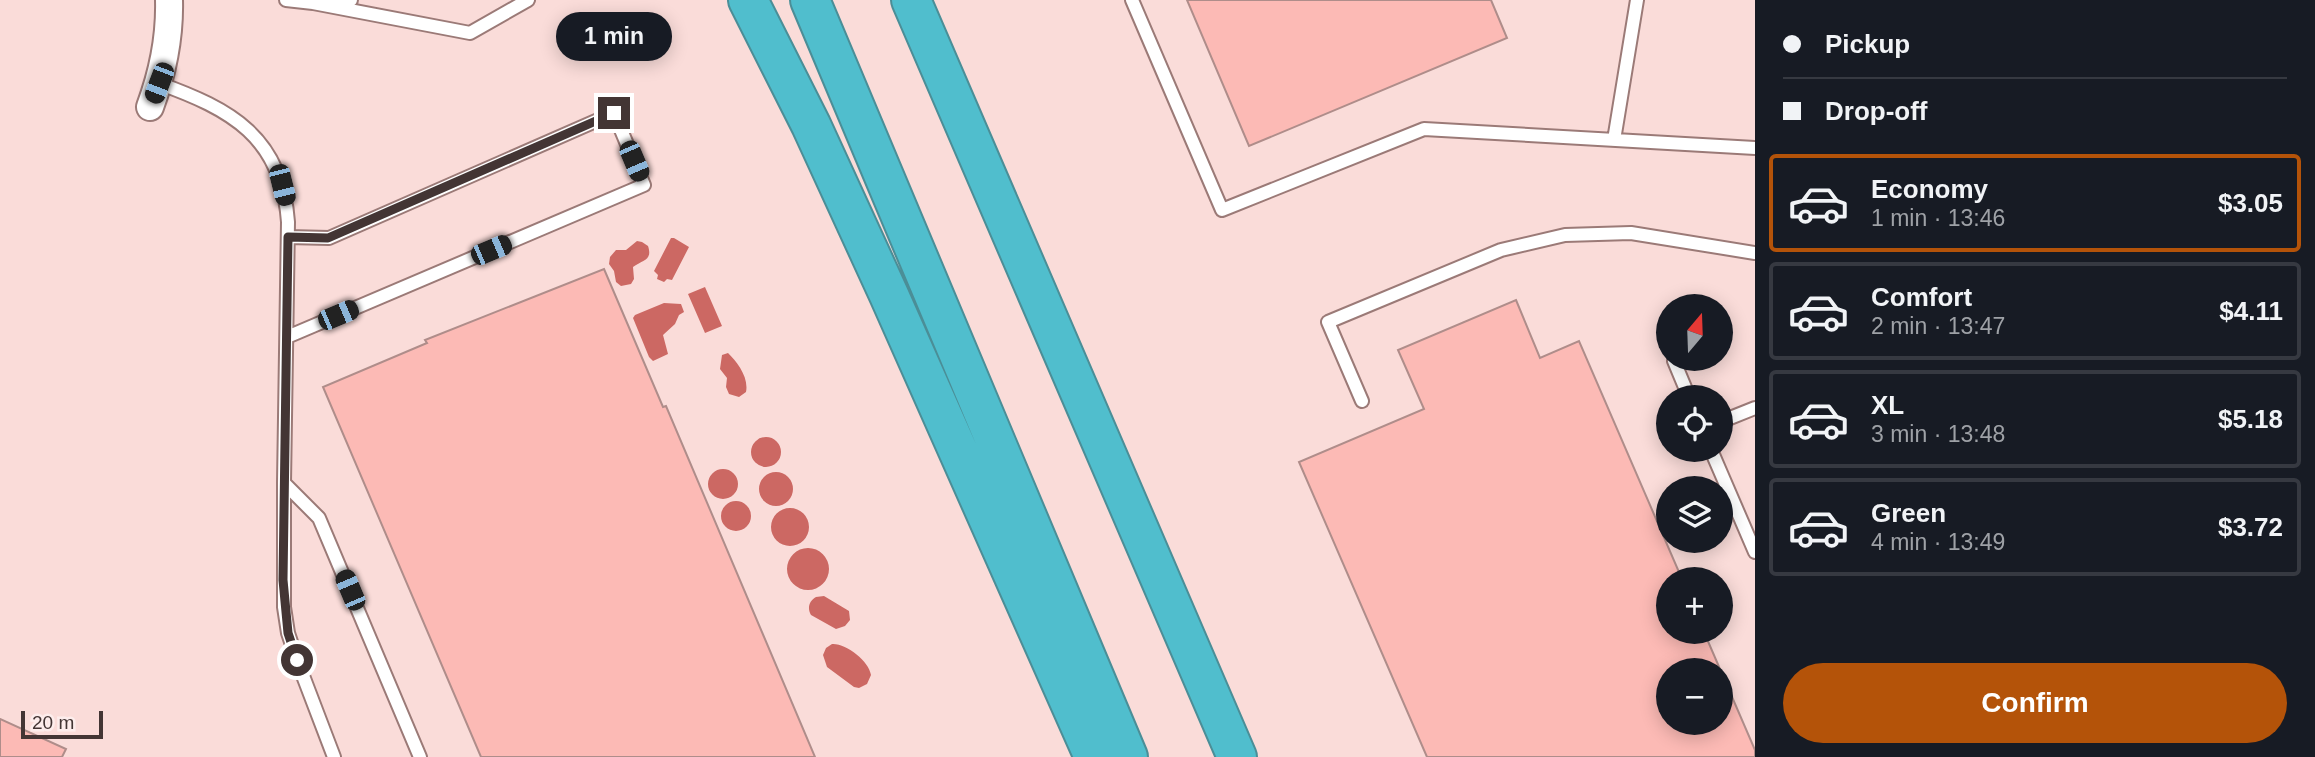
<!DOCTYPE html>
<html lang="en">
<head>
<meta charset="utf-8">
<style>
  body { margin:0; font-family:Helvetica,sans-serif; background:#242831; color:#f1f3f6; height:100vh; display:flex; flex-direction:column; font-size:26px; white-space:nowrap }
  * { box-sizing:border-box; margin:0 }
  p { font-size:23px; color:#9ea1a6 }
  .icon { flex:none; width:38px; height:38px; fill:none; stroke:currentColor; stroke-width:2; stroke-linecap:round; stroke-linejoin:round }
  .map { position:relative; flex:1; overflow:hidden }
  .details { display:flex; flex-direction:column; background:#171b24; width:560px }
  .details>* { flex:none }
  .guide { display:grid; align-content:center; height:154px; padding:0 28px; background:#171b24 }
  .needle { width:46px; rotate:19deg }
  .tools { position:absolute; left:1656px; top:294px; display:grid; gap:14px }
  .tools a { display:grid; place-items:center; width:77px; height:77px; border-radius:50%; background:#171b24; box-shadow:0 4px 18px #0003; font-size:35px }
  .scale { position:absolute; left:21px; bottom:18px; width:82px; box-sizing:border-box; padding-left:7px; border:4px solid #433534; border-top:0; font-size:19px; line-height:24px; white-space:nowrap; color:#433534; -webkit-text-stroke:5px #fdedec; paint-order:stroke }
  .end { position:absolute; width:32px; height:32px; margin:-16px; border:9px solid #433534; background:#fff; box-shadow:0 0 0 4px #fff }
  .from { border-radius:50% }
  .bubble { position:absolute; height:49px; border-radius:24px; background:#171b24; box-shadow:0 4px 18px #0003; font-size:23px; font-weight:800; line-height:49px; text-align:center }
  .car { position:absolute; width:21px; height:42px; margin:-21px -10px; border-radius:9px; box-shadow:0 0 5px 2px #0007; background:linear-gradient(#222 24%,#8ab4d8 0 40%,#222 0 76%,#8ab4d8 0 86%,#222 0) }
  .guide b { display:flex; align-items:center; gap:24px; height:66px; font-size:26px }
  .guide b+b { border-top:2px solid #363941 }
  .guide i { width:18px; height:18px; background:#f1f3f6 }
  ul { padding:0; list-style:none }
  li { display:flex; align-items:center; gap:21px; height:98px; margin:0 14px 10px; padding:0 14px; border:4px solid #363941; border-radius:7px }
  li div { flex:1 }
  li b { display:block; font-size:26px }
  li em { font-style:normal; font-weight:800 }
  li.current { border-color:#b45309 }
  li>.icon { width:63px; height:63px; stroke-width:1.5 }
  .button { display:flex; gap:14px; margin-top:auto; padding:14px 28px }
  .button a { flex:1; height:80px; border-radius:42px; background:#b45309; color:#fff; font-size:28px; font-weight:800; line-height:80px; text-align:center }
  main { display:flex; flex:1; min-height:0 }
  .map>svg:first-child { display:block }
  .water { fill:#cc6863 }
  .building { fill:#fcbab5; stroke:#af8d8a; stroke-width:2; fill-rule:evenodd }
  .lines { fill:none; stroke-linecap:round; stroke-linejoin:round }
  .service-casing { stroke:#9b7a77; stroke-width:16 }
  .minor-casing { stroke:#9b7a77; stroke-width:30 }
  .motorway-casing { stroke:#4b8e97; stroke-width:42 }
  .service { stroke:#fff; stroke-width:12 }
  .minor { stroke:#fff; stroke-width:26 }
  .motorway { stroke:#50becd; stroke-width:38 }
  .route { stroke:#433534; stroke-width:9 }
</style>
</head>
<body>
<main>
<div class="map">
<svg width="1755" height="757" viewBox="0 0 1755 757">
  <rect width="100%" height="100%" fill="#fadcd9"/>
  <path class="water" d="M671 238H674L689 247 672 280 667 279 664 282 657 279 658 275 654 271Z
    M637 241 642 242 648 246C653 261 642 260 633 267L634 279 631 284 621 286 616 282 614 271 609 264 610 257 616 250H626Z
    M705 287 722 326 705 333 688 294Z
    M664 303 681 304 684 312 679 315 675 324 663 335 668 354 653 361 649 357 633 318 635 315Z
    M728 353C737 362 749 377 746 392L739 397 729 394 726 387 727 378 720 369 722 355Z
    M751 452a15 15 0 1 1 30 0a15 15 0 1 1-30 0Z
    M708 484a15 15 0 1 1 30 0a15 15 0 1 1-30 0Z
    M759 489a17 17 0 1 1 34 0a17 17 0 1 1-34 0Z
    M721 516a15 15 0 1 1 30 0a15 15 0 1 1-30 0Z
    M771 527a19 19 0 1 1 38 0a19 19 0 1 1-38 0Z
    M787 569a21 21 0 1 1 42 0a21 21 0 1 1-42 0Z
    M824 596 849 611 850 620 845 626 836 629 811 615C807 608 809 601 816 597Z
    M832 644C846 643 869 661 871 675L867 684 859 688 854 687 827 667 823 655 826 648Z"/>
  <path class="building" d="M1187 0H1491L1507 38 1249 146Z
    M604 269 663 407 666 406 815 757H481L323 387 427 343 425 340Z
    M1516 300 1540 358 1579 341 1682 579H1668V632H1704L1755 750V757H1427L1299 462 1424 409 1398 350ZM1668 670H1720V723H1668Z
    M0 719 66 749 62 757H0Z"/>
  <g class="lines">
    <g class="service-casing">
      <path id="service" d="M286 0 313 3 351 0
        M1132 0 1222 210 1424 129 1755 148
        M313 3 470 33 528 0
        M158 83C231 109 282 137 288 222L284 483V607L288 633 297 660 334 757
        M1614 140 1637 0
        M287 337 644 185 614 113 329 238 288 237
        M1674 361 1689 397
        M1362 401 1328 322 1501 250 1565 235 1631 233 1755 253
        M1720 422 1755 408
        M1711 450 1755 552
        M284 483 319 518 420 757"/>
    </g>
    <g class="minor-casing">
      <path id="minor" d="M150 107C163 72 170 38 169 0"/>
    </g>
    <g class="motorway-casing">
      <path id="motorway" d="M748 0 811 125 889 295 1094 757
        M810 0 1128 757
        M911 0 1237 757"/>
    </g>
    <use href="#service" class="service"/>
    <use href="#minor" class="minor"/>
    <use href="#motorway" class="motorway"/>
  </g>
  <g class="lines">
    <path class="route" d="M297 660 288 633 283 580 288 237 328 238 614 113"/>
  </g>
</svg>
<div class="tools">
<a><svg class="needle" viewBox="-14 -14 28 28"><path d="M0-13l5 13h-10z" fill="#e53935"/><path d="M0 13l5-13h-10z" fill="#9ea1a6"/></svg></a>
<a><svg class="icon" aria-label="locate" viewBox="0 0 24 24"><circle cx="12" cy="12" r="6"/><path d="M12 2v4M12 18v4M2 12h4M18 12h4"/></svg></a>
<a><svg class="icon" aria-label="layers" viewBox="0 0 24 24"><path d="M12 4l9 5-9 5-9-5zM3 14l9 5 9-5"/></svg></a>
<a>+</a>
<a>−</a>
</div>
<div class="scale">20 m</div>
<i class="end from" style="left:297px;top:660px"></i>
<i class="end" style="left:614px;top:113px"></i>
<div class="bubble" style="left:556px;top:12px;width:116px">1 min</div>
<i class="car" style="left:159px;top:83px;rotate:201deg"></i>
<i class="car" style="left:634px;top:161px;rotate:157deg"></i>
<i class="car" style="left:282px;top:185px;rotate:166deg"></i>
<i class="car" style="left:491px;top:250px;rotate:67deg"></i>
<i class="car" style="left:338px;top:315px;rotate:67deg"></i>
<i class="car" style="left:350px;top:590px;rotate:337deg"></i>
</div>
<section class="details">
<div class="guide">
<b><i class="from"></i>Pickup</b>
<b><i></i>Drop-off</b>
</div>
<ul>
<li class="current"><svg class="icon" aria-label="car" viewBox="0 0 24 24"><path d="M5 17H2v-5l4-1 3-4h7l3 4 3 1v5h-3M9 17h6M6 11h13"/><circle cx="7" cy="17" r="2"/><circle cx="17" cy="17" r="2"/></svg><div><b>Economy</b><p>1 min · 13:46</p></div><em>$3.05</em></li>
<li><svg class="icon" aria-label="car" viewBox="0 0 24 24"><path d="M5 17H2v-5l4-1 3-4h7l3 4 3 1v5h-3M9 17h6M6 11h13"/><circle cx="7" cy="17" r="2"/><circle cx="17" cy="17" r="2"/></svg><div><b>Comfort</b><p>2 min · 13:47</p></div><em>$4.11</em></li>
<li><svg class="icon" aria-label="car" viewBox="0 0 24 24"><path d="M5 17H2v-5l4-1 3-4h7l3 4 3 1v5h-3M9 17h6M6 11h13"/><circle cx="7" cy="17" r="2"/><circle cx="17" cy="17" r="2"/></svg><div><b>XL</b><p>3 min · 13:48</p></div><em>$5.18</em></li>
<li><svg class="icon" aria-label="car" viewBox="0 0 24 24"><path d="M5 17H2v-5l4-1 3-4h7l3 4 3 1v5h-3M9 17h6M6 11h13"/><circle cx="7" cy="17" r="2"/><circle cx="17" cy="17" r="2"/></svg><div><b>Green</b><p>4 min · 13:49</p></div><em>$3.72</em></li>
</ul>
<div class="button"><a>Confirm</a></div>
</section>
</main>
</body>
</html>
